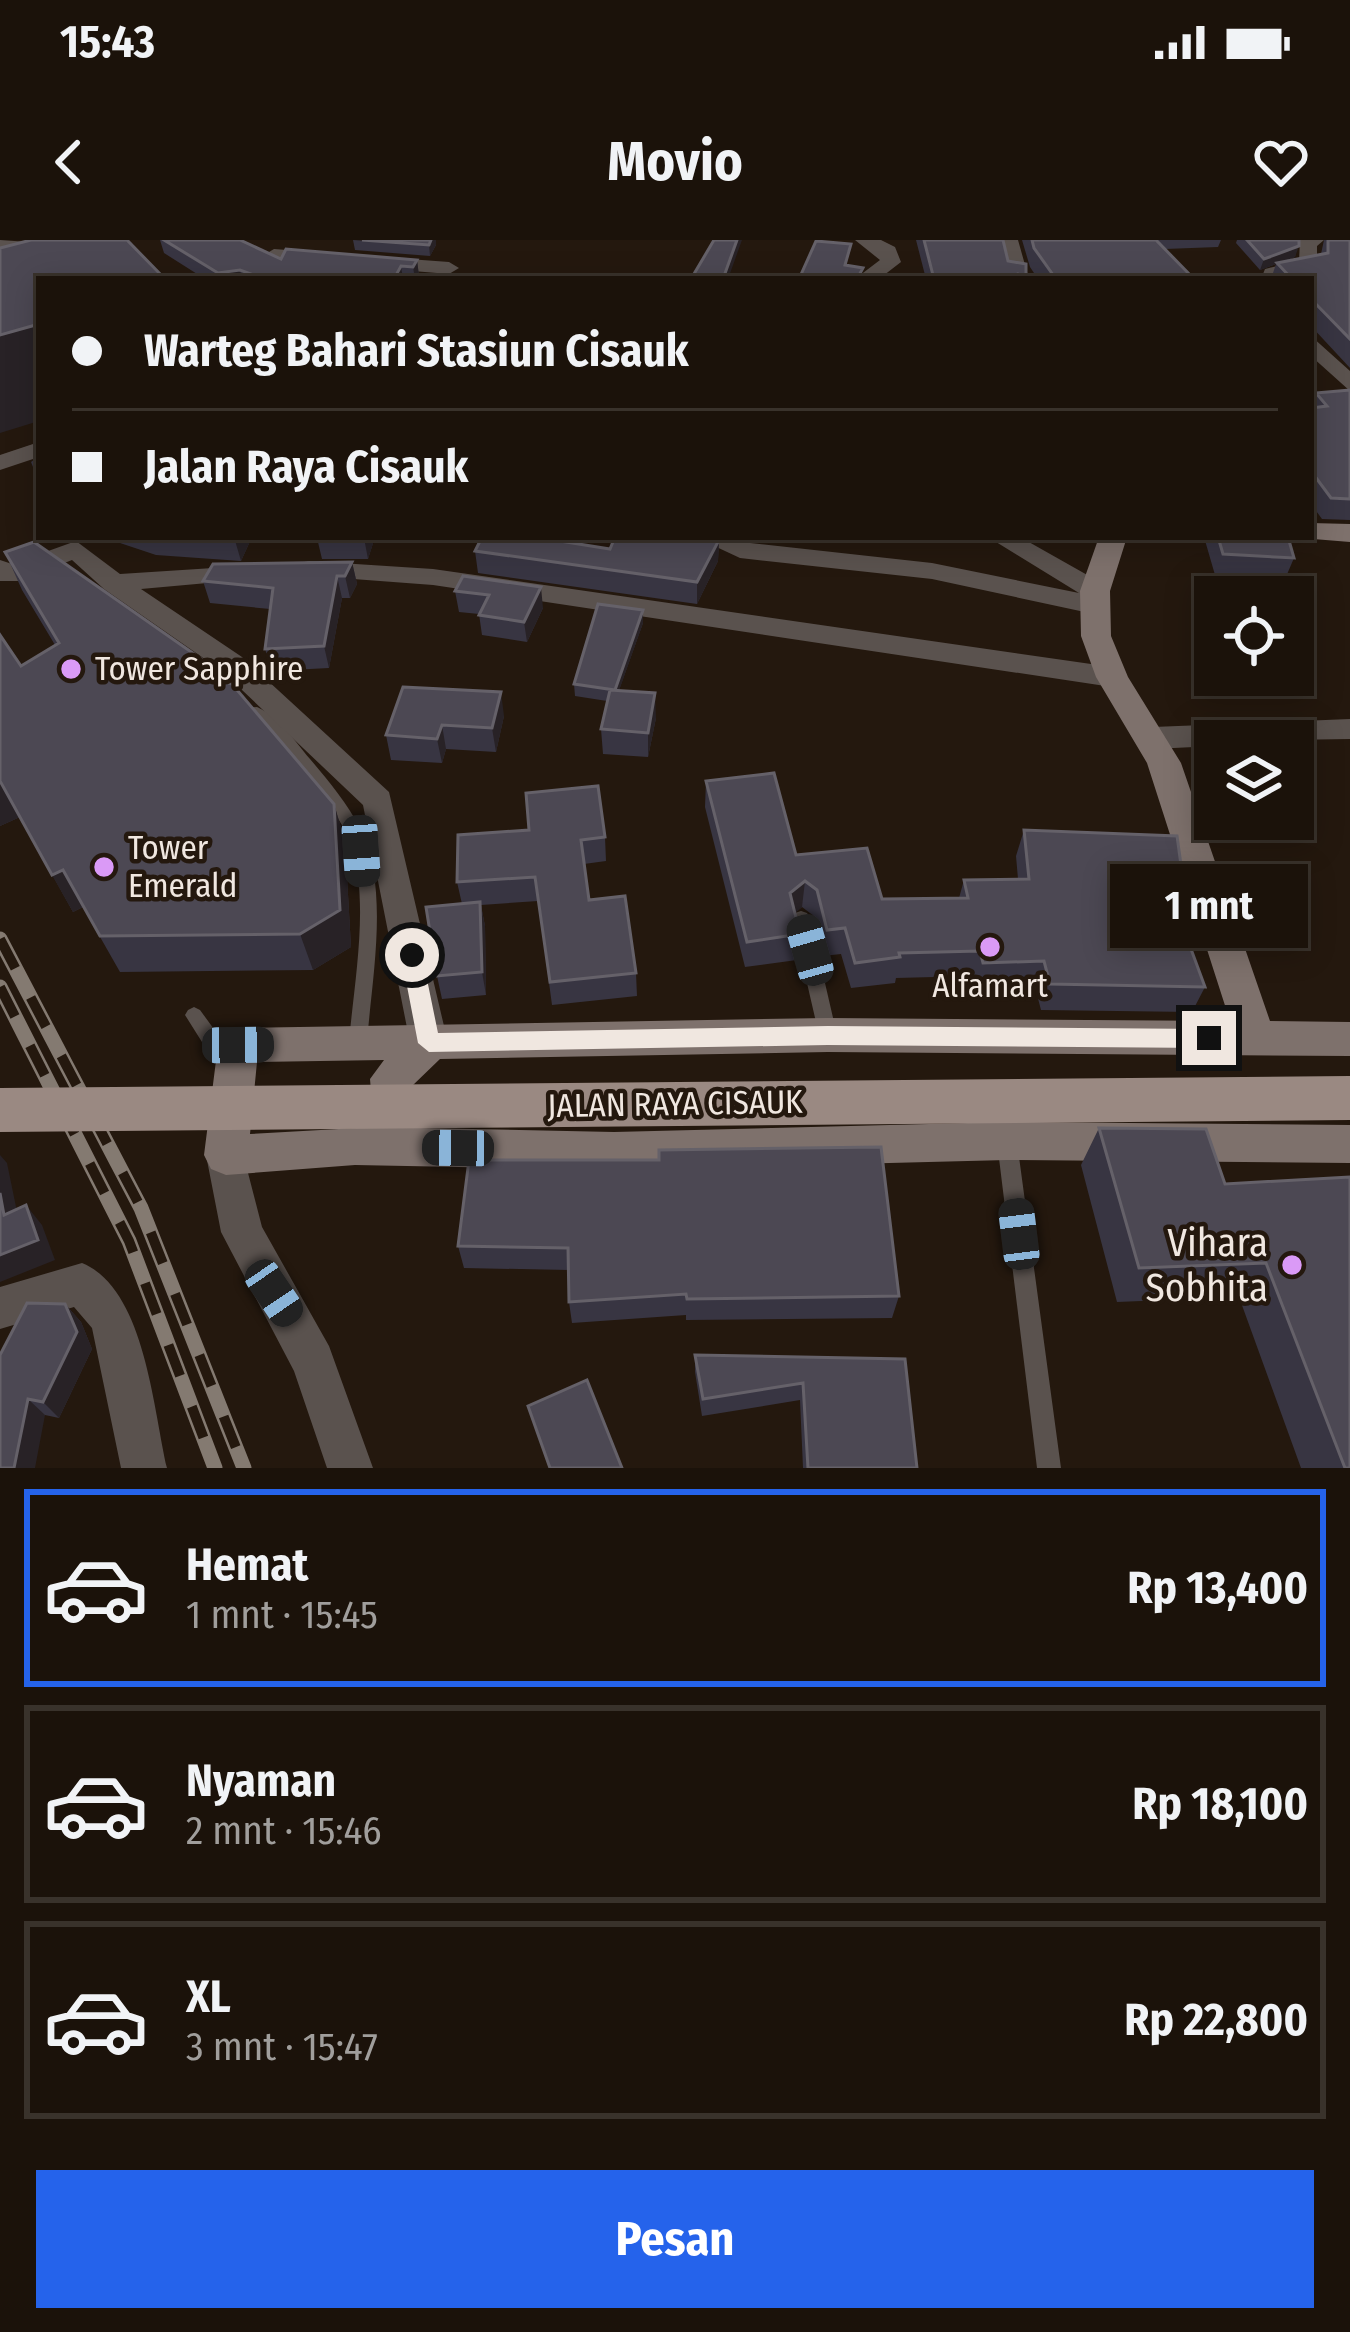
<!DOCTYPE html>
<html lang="id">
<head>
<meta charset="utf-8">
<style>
  body { margin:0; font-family:"Fira Sans Condensed",sans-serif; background:#241b13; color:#f1f3f6; height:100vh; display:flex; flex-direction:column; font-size:45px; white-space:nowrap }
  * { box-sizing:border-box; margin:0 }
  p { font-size:39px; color:#a09e9c }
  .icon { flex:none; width:66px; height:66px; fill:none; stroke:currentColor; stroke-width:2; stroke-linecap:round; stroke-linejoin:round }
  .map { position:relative; height:1228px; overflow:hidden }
  .panel { display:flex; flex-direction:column; background:#1b120a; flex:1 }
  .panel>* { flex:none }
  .top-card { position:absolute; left:36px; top:36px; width:1278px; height:264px; border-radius:0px; box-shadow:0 6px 30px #0003,0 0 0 3px #39322b; display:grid; align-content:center; height:264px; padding:0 36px; background:#1b120a }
  .controls { position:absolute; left:1194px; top:336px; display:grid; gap:24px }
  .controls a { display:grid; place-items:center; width:120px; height:120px; border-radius:0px; background:#1b120a; box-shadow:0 6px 30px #0003,0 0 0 3px #39322b; font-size:60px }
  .end { position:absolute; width:54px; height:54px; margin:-27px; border:15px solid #f0e7e0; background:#111; box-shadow:0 0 0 6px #111 }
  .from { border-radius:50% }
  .bubble { position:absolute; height:84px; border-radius:0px; background:#1b120a; box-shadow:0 6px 30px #0003,0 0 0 3px #39322b; font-size:39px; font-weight:700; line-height:84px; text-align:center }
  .car { position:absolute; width:36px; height:72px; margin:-36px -18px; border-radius:15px; box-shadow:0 0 9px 3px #0007; background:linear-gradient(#222 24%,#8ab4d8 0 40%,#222 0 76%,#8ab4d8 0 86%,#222 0) }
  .top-card b { display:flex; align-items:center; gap:42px; height:114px; font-size:45px }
  .top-card b+b { border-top:3px solid #39322b }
  .top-card i { width:30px; height:30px; background:#f1f3f6 }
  ul { padding:21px 0 0; list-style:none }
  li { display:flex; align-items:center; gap:36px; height:198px; margin:0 24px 18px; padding:0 12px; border:6px solid #39322b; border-radius:0px }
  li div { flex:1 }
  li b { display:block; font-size:45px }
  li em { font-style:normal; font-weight:700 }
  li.active { border-color:#2563eb }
  li>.icon { width:108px; height:108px; stroke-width:1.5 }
  .primary-button { display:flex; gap:24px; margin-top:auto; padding:24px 36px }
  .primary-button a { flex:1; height:138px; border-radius:0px; background:#2563eb; color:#fff; font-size:48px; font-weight:700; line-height:138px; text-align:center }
  .status { display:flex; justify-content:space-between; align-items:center; height:84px; padding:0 60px; background:#1b120a; direction:ltr }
  .status svg { height:33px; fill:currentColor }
  header { display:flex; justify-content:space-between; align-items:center; height:156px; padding:0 36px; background:#1b120a; font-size:54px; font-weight:700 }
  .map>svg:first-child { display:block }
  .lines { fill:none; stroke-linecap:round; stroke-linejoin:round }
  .lane { fill:#5a524e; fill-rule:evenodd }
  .street { fill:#5a524e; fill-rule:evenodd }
  .secondary { fill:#7e716c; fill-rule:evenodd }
  .rail-casing { stroke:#847a71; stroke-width:15 }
  .rail { stroke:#24180e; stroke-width:10; stroke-dasharray:33; stroke-linecap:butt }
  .primary-bridge { stroke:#9a8982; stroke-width:44 }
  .wall { fill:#383542 }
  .shaded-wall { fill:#282226 }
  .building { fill:#4c4853; stroke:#656169; stroke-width:3 }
  .route { fill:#f0e7e0 }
  .poi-dot { fill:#da9af6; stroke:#24180e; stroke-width:4.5 }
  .labels { text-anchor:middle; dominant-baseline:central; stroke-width:9; stroke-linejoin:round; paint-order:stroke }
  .poi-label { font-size:33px; fill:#f0e7e0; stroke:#24180e; text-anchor:start }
  .street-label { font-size:33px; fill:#f0e7e0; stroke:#24180e }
  .near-poi-label { font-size:39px; fill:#f0e7e0; stroke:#24180e; text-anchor:end }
</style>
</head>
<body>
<div class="status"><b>15:43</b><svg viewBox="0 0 49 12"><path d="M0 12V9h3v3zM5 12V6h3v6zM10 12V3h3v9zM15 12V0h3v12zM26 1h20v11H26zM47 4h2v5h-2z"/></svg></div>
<header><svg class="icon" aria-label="back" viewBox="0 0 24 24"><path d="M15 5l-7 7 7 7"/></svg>Movio<svg class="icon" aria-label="heart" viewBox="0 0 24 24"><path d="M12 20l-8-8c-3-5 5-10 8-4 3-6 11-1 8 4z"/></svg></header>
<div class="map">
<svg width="1350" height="1228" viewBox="0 0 1350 1228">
  <rect width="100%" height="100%" fill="#24180e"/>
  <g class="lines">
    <path class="lane" d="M257 467C279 477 294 500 310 519 328 540 347 563 360 588 390 647 372 737 367 802L365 808 358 810 351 808 349 802C354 742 370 662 351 604 341 578 322 555 304 533 288 514 273 493 254 477L238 478 231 473 238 468Z
      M801 671 807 673 810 678 837 795 835 801 828 803 821 801 819 795 792 678 795 673Z
      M194 767 200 770 219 796 244 799 246 805 244 811 237 813 207 810 185 775 188 770Z
      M1007 893 1014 896 1017 902 1061 1228H1037L997 902 1000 896Z"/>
    <path class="street" d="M0 0 100 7 155 39H130L88 17 0 8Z
      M855 0H881L895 7 901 22 879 39H855L880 20Z
      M998 0H1018L1029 39H1009Z
      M1300 0H1324L1317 6V29L1261 39 1265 29 1299 21Z
      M274 9 449 22 459 28 449 34 267 19 264 15Z
      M1311 96 1350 131V151L1311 116Z
      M39 202V217L0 230V215Z
      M695 297 932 323 1079 353 988 297H1020L1105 345 1109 351 1101 358 1108 365 1094 374 932 339 740 318Z
      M76 301 120 334 261 325 265 331 252 339 141 349 242 417 389 552 448 803 442 814 429 819 416 814 410 803 363 565 222 431 104 349 72 320 19 341H0V320L12 324Z
      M309 321 433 329 1112 427 1127 437 1112 447 433 345 300 335V323Z
      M1350 479V499L1215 501V506L1153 509 1138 498 1153 487Z
      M226 897 240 902 262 987 329 1106 373 1228H327L294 1131 221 992 206 915 212 902Z
      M82 1023C145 1049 153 1168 167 1228H121L92 1088 74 1067 0 1089V1047Z"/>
    <path class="secondary" d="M1311 283 1350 284V302L1301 298 1311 297Z
      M1099 297H1127L1110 351 1111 396 1128 437 1181 523 1270 781 1350 782V816L828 812 440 819 412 846 411 870 421 888 614 892 1007 882 1350 885V923L1007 920 614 930 355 925 226 935 211 929 204 915 218 805 224 793 238 788 828 778 1230 781 1147 523 1096 437 1081 396 1080 351ZM384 820 370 839 374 887 250 894 257 822Z"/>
    <g class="rail-casing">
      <path id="rail" d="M0 699 141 968 244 1228
        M0 747 129 1001 215 1228"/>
    </g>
    <use href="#rail" class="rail"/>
    <path class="primary-bridge" d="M0 870 1350 858"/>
  </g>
  <path class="wall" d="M160 0H240L281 19 417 20 419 36 418 39H205L164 13Z
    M353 0 436 5 430 16 355 10Z
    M916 0H1003L1008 21 1026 39H926Z
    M1022 0H1221L1218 7 1165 9 1194 39H1038L1030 27Z
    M1237 0H1299L1295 17 1285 21 1321 14 1324 0H1350V128L1311 86V39H1271L1276 24 1260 30 1236 3Z
    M1350 150V280L1322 279 1311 264V165L1316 153Z
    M39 216V242L31 222Z
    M102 297H252L241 321 156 315Z
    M375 297 368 319H322L317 298Z
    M1204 297H1288L1294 318 1285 339 1215 335Z
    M719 300 718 321 697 364 478 333 475 311 610 309Z
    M5 312 221 441 334 564 345 601 351 707 313 730 120 732 83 667 73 672 20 577 0 586V395L21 426 55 405 22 350Z
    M352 322 357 344 350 358H342L329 428 272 431 265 409 270 369 210 363 203 341Z
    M463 336 543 368 527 402 482 395 479 374 459 372 455 351Z
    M643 370V383L619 450 656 478 648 517 603 514 601 489 607 461 575 456 574 444Z
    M403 447 504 476 496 512 446 509 442 523 391 520 386 495Z
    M706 541 796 615 882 659 959 658 964 640 1018 639 1016 616 1024 590 1185 654 1177 672 1205 747 1192 772 1041 770 1035 747 975 749 973 736 896 738 895 743 851 748 841 714 823 716 814 676 802 667 795 673 800 694 797 720 745 727 705 567Z
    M458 595 605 597 606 621 584 624 589 660 636 733 637 756 552 765 538 661 481 665 485 686 486 755 442 759 437 736 462 664 457 642Z
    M1099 888 1225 944 1350 937V1228H1301L1239 1057 1117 1062 1081 925Z
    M469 920 899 1056 892 1078 686 1080V1075L572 1083 569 1062V1030L464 1028 458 1006Z
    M65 1064 81 1082 92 1109 59 1178 45 1175 0 1228Z
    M695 1115 905 1119 917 1228H803L800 1160 702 1176 695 1132Z"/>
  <path class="shaded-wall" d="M431 0H436V5L430 16 429 5Z
    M737 0H742L728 39H723Z
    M1299 6 1295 17 1260 30 1264 19Z
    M417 20 419 36 418 39H415L413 27Z
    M401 26 403 39H394Z
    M240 30 242 39H219L218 33Z
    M39 84V181L0 193V95Z
    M234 297H252L241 321Z
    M375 297 368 319 364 298Z
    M719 300 718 321 697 364V342Z
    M352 322 357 344 350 358 345 336Z
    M337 336 342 358 329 428 324 406Z
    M541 347 543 368 527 402 524 382Z
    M643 370V383L615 462V450Z
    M501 452 504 476 496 512 492 488Z
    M655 453 656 478 648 517V493Z
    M442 485 446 509 442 523 437 499Z
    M0 541 20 577 0 586Z
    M334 564 345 601 351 707 313 730 300 694Z
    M63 630 83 667 73 672 52 635Z
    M805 641 802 667 788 679 790 653Z
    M480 662 485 686 486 755 482 732Z
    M0 915 7 923 22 996 4 975 0 953Z
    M26 965 42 985 55 1020 0 1042V1015Z
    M65 1064 81 1082 92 1109 59 1178 43 1162Z
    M28 1159 45 1175 35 1228H14Z"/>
  <path class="building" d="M31 0H127L165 39H39V84L0 95V8Z
    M164 0H240L281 19 286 9 417 20 413 27 401 26 394 39H265L240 30 218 33Z
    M362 0H431L429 5Z
    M714 0H737L723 39H691Z
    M924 0H1003L1008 21 1026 24V39H1021L1017 33 1018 39H934Z
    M1032 0H1156L1194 39H1056L1034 8Z
    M1247 0H1299V6L1264 19Z
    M1328 0H1350V99L1311 59V39H1292L1277 23 1328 13Z
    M816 1 851 4 845 25 863 28 857 39H799Z
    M1350 150V259L1331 258 1311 231V168L1327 166 1316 153Z
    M482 297H535L610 309 615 297H693L719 300 697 342 475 311Z
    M1218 297H1288L1294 318 1223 314Z
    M34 302 217 430 215 439 232 444 334 564 340 670 300 694 100 696 63 630 52 635 0 541V395L21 426 59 403 5 312Z
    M352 322 345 336H337L324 406 265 409 273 348 203 341 213 324Z
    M463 336 541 347 524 382 479 375 489 355 455 351Z
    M598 364 643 370 615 450 574 444Z
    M403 447 501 452 492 488 442 485 437 499 386 495Z
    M610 450 655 453 648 493 601 489Z
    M774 533 796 615 867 608 882 659 968 658 964 640 1029 639 1024 590 1177 596 1185 654 1170 652 1205 747 1050 744 1044 721 983 723 980 711 899 713 900 717 855 723 845 688 827 690 817 650 805 641 790 653 800 694 747 702 706 541Z
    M598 546 605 597 581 600 589 660 625 656 636 733 550 742 535 637 457 642 458 595 529 590 526 553Z
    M480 662 482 732 437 736 426 667Z
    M1099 888 1206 889 1225 944 1350 937V1228H1345L1266 1023 1139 1028Z
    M881 907 899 1056 687 1059 686 1054 569 1062 568 1008 458 1006 469 920H659V910Z
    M0 953 4 975 26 965 38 1000 0 1015Z
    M27 1063 65 1064 77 1092 43 1162 28 1159 14 1228H0V1115Z
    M695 1115 905 1119 917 1228H808L803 1143 703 1159Z
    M587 1140 622 1228H550L528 1166Z"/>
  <path class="route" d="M412 707 422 715 438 793 828 786 1209 789 1220 798 1209 808 828 805 429 812 418 803 401 715Z"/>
  <g class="poi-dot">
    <circle cx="71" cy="429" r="12"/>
    <circle cx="104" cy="627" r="12"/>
    <circle cx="990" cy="707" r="12"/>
    <circle cx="1292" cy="1025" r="12"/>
  </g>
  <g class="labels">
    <g class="poi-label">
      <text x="95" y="429">Tower Sapphire</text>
      <text x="128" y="608">Tower<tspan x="128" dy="38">Emerald</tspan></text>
      <text x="990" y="746" text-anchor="middle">Alfamart</text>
    </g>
    <g class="street-label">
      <text transform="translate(675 864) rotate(-1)">JALAN RAYA CISAUK</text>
    </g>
    <g class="near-poi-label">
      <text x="1268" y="1003">Vihara<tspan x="1268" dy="45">Sobhita</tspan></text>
    </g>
  </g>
</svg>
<div class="controls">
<a><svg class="icon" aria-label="locate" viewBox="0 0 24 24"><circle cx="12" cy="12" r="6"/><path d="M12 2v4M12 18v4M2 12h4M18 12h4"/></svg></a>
<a><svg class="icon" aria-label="layers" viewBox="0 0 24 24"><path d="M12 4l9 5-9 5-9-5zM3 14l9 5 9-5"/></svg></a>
</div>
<i class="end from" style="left:412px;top:715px"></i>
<i class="end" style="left:1209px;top:798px"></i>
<div class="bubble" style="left:1110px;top:624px;width:198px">1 mnt</div>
<i class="car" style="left:361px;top:611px;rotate:176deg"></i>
<i class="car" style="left:810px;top:710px;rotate:344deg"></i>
<i class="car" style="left:238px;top:805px;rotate:89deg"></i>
<i class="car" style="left:458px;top:908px;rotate:271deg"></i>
<i class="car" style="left:1019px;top:994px;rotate:353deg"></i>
<i class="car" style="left:274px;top:1053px;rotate:146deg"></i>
<div class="top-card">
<b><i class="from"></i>Warteg Bahari Stasiun Cisauk</b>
<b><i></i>Jalan Raya Cisauk</b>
</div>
</div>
<section class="panel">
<ul>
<li class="active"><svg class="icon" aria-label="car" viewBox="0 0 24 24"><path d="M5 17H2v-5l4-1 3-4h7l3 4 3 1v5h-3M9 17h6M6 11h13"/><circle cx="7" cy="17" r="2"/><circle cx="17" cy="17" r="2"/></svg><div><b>Hemat</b><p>1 mnt · 15:45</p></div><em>Rp 13,400</em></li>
<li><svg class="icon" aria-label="car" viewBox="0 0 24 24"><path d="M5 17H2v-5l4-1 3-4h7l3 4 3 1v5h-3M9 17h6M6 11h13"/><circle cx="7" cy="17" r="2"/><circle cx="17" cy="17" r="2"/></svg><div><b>Nyaman</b><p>2 mnt · 15:46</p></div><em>Rp 18,100</em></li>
<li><svg class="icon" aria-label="car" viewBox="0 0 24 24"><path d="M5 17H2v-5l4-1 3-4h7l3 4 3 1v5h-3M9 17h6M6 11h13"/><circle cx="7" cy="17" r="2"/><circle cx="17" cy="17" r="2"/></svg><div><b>XL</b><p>3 mnt · 15:47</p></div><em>Rp 22,800</em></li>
</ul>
<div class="primary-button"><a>Pesan</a></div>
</section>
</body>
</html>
